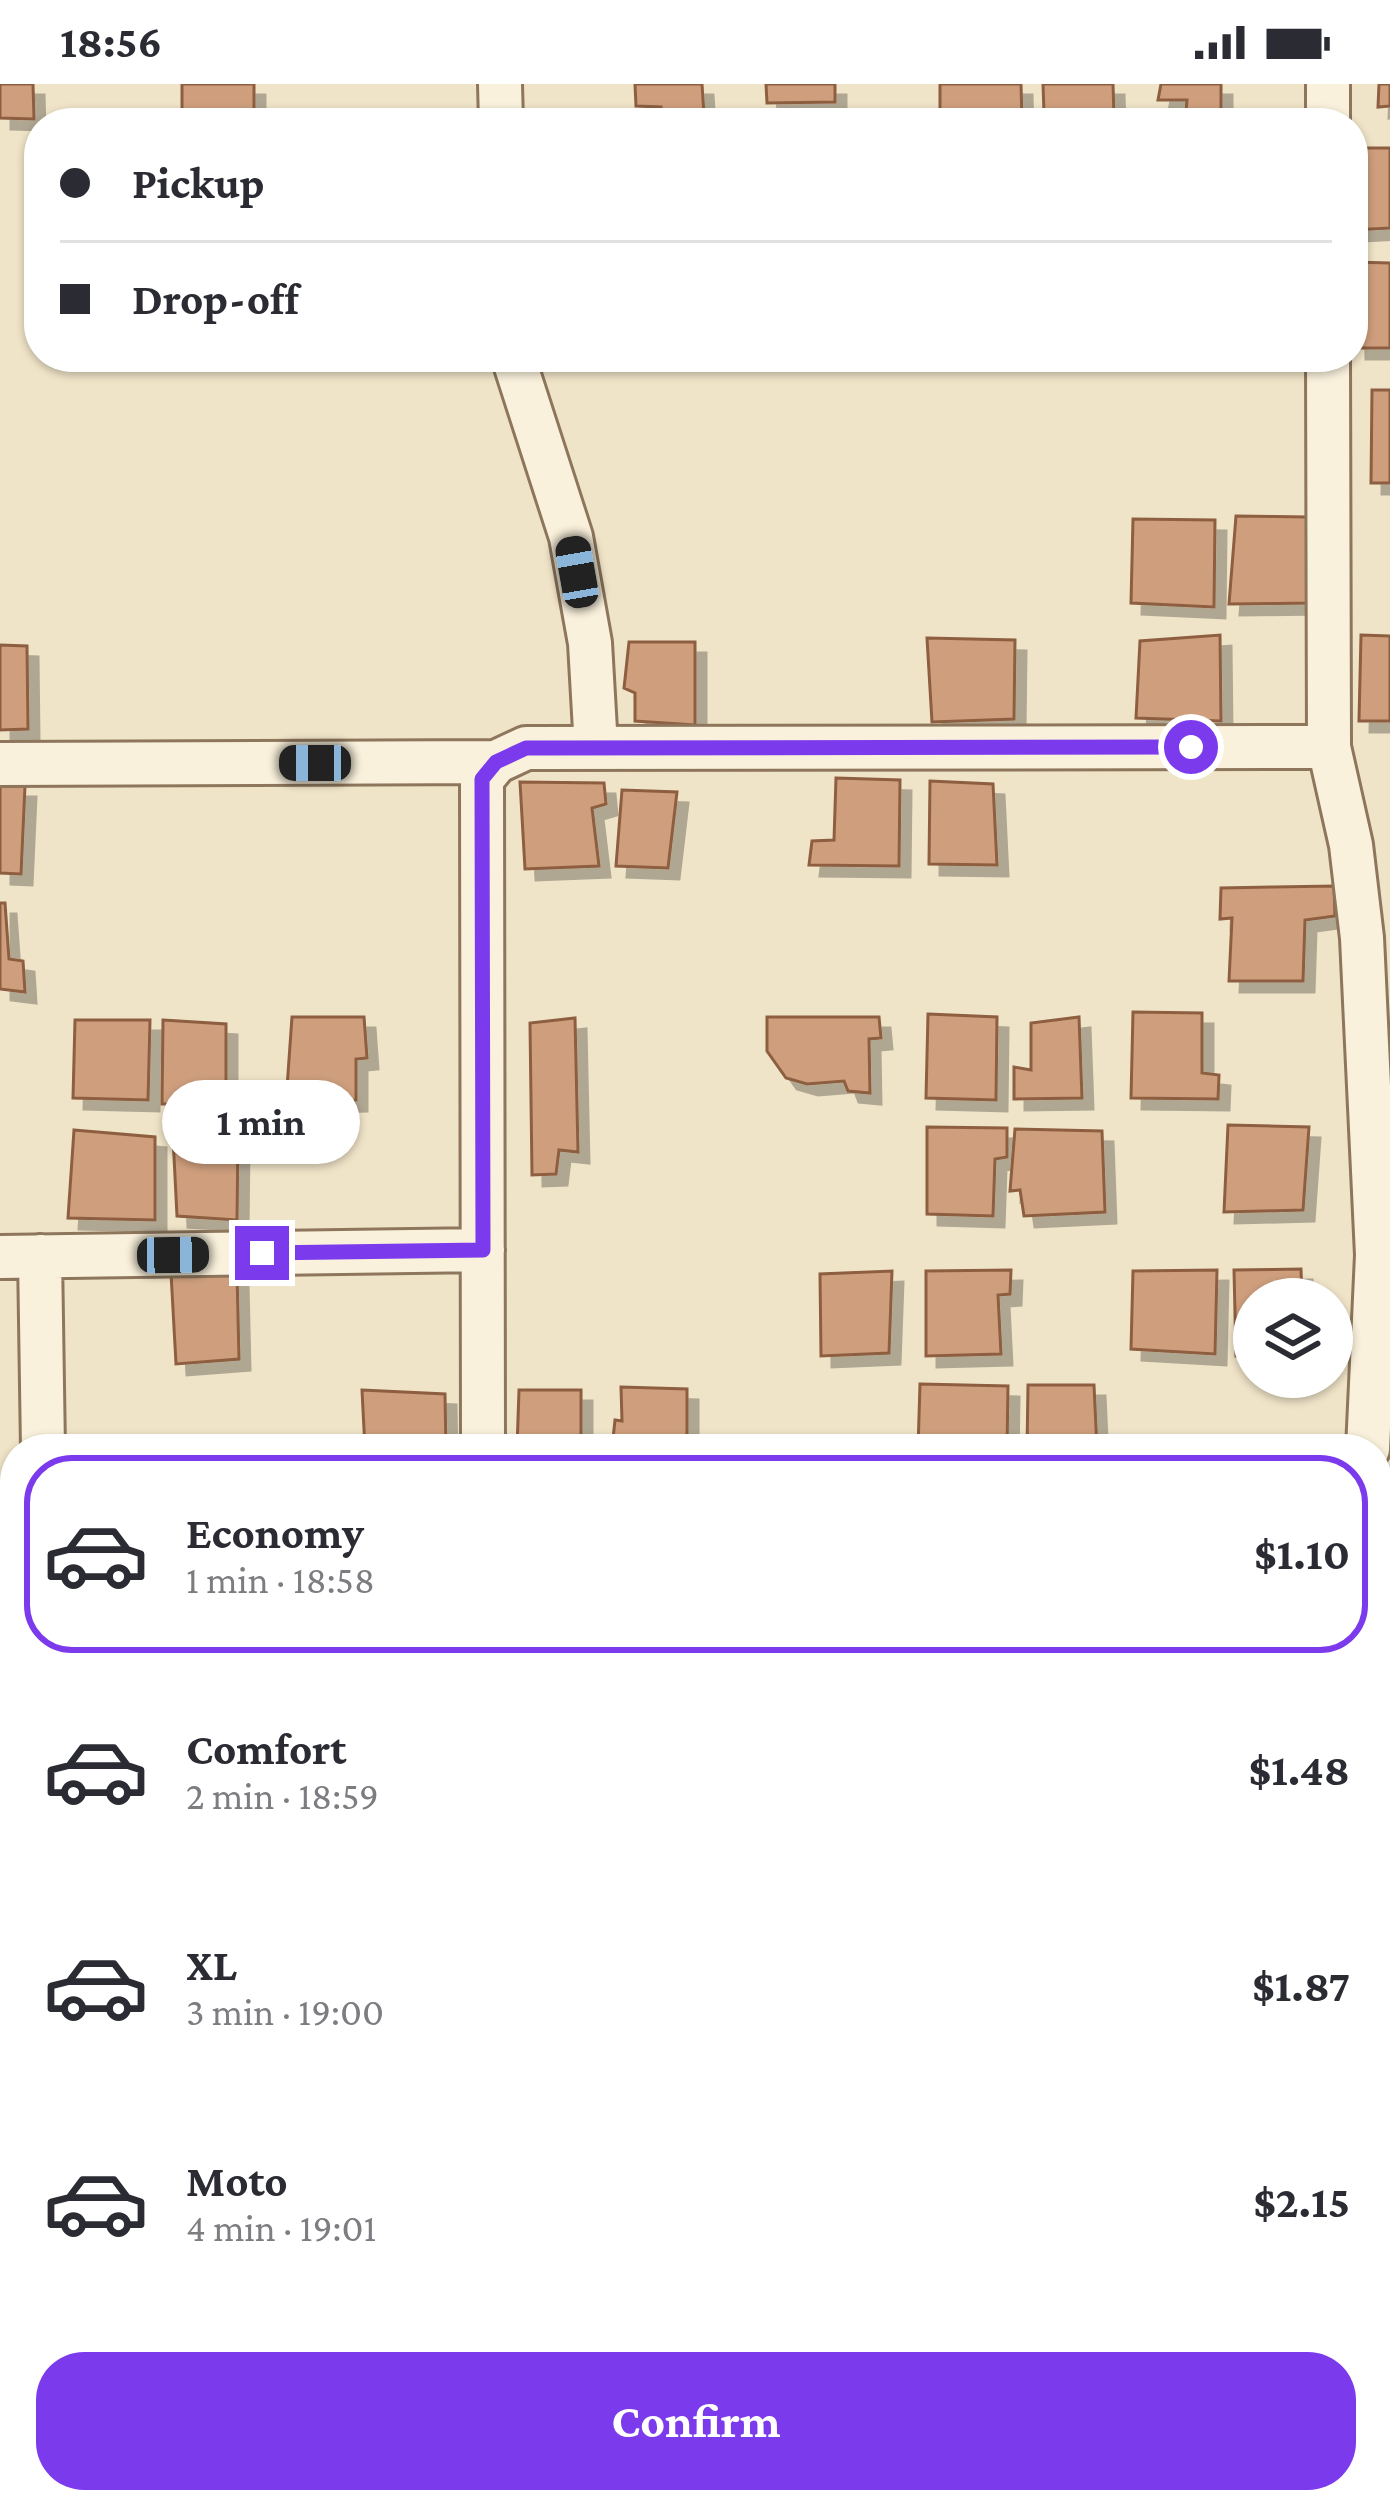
<!DOCTYPE html>
<html lang="en">
<head>
<meta charset="utf-8">
<style>
  body { margin:0; font-family:"Crimson Pro",serif; background:#f7f7f7; color:#2b2b33; height:100vh; display:flex; flex-direction:column; font-size:45px; white-space:nowrap }
  * { box-sizing:border-box; margin:0 }
  p { font-size:39px; color:#7c7c81 }
  .icon { flex:none; width:66px; height:66px; fill:none; stroke:currentColor; stroke-width:2; stroke-linecap:round; stroke-linejoin:round }
  .map { position:relative; flex:1; overflow:hidden }
  .sheet { position:absolute; left:0px; top:1350px; width:1392px; height:1080px; display:flex; flex-direction:column; background:#fff; border-radius:48px 48px 0 0; box-shadow:0 3px 9px #0004 }
  .sheet>* { flex:none }
  .banner { position:absolute; left:24px; top:24px; width:1344px; height:264px; border-radius:48px; box-shadow:0 3px 9px #0004; display:grid; align-content:center; height:264px; padding:0 36px; background:#fff }
  .fabs { position:absolute; left:1233px; top:1194px; display:grid; gap:24px }
  .fabs a { display:grid; place-items:center; width:120px; height:120px; border-radius:50%; background:#fff; box-shadow:0 3px 9px #0004; font-size:60px }
  .end { position:absolute; width:54px; height:54px; margin:-27px; border:15px solid #7c3aed; background:#fff; box-shadow:0 0 0 6px #fff }
  .from { border-radius:50% }
  .bubble { position:absolute; height:84px; border-radius:42px; background:#fff; box-shadow:0 3px 9px #0004; font-size:39px; font-weight:700; line-height:84px; text-align:center }
  .car { position:absolute; width:36px; height:72px; margin:-36px -18px; border-radius:15px; box-shadow:0 0 9px 3px #0007; background:linear-gradient(#222 24%,#8ab4d8 0 40%,#222 0 76%,#8ab4d8 0 86%,#222 0) }
  .banner b { display:flex; align-items:center; gap:42px; height:114px; font-size:45px }
  .banner b+b { border-top:3px solid #e1e1e2 }
  .banner i { width:30px; height:30px; background:#2b2b33 }
  ul { padding:21px 0 0; list-style:none }
  li { display:flex; align-items:center; gap:36px; height:198px; margin:0 24px 18px; padding:0 12px; border:6px solid transparent; border-radius:48px }
  li div { flex:1 }
  li b { display:block; font-size:45px }
  li em { font-style:normal; font-weight:700 }
  li.active { border-color:#7c3aed }
  li>.icon { width:108px; height:108px; stroke-width:1.5 }
  .action { display:flex; gap:24px; margin-top:auto; padding:24px 36px }
  .action a { flex:1; height:138px; border-radius:48px; background:#7c3aed; color:#fff; font-size:48px; font-weight:700; line-height:138px; text-align:center }
  .status { display:flex; justify-content:space-between; align-items:center; height:84px; padding:0 60px; background:#fff; direction:ltr }
  .status svg { height:33px; fill:currentColor }
  .map>svg:first-child { display:block }
  .building { fill:#cf9f7d; stroke:#8d5f41; stroke-width:3; filter:url(#shadow) }
  .lines { fill:none; stroke-linecap:round; stroke-linejoin:round }
  .street-casing { stroke:#8d765c; stroke-width:48 }
  .street { stroke:#faf1dc; stroke-width:42 }
  .route { stroke:#7c3aed; stroke-width:15 }
</style>
</head>
<body>
<div class="status"><b>18:56</b><svg viewBox="0 0 49 12"><path d="M0 12V9h3v3zM5 12V6h3v6zM10 12V3h3v9zM15 12V0h3v12zM26 1h20v11H26zM47 4h2v5h-2z"/></svg></div>
<div class="map">
<svg width="1390" height="2430" viewBox="0 0 1390 2430">
  <defs>
    <filter id="shadow"><feDropShadow dx="11" dy="11" stdDeviation="0" flood-color="#0004"/></filter>
  </defs>
  <rect width="100%" height="100%" fill="#f0e4c8"/>
  <path class="building" d="M0 0H33L34 35 0 34Z
    M182 0H254V33L182 29Z
    M635 0H702L704 31 661 33V23L636 22Z
    M766 0H835V18L767 19Z
    M940 0H1021L1022 36 940 31Z
    M1043 0H1113L1114 32 1044 29Z
    M1161 0H1221V31L1186 27 1187 16H1158Z
    M1379 0H1390V22L1378 23Z
    M1357 64H1390V144L1353 146Z
    M1353 178 1390 179V264H1355Z
    M1372 306H1390V399H1371Z
    M1236 432 1307 433 1311 519 1229 520Z
    M1133 435 1215 436 1214 523 1131 519Z
    M1220 551 1221 637 1136 634 1140 557Z
    M1361 551 1390 552V637H1359Z
    M927 554 1015 556 1014 635 932 638Z
    M629 558H695V641L635 637V609L624 604Z
    M0 561 27 562 28 645 0 646Z
    M836 694 900 696 899 782 809 781 812 757 834 756Z
    M930 697 993 700 997 781 929 780Z
    M520 698 604 699 606 720 592 724 599 782 525 785Z
    M0 702H25L21 790 0 789Z
    M622 706 677 708 668 784 616 782Z
    M1334 802 1335 832 1305 836 1303 897H1229L1232 834 1220 835 1221 804Z
    M0 819H5L9 875 23 877 25 908 0 905Z
    M1133 928 1202 929V989L1219 991 1218 1015 1131 1014Z
    M928 930 997 933 996 1016 926 1014Z
    M292 933H364L367 974 356 975V1016L286 1018Z
    M767 933H879L881 954 869 955 870 1009 848 1007 844 997 807 1000 786 994 767 967Z
    M1079 933 1082 1014 1014 1015V983L1031 986V939Z
    M575 934 578 1068 559 1066 556 1090 532 1091 530 939Z
    M75 936H150L148 1016 73 1014Z
    M163 936 226 940V1000L246 998V1020H162Z
    M1228 1041 1309 1043 1303 1126 1224 1128Z
    M927 1043 1007 1044V1073L995 1075 993 1132 927 1130Z
    M1015 1045 1102 1047 1105 1128 1024 1132 1020 1106 1010 1107Z
    M74 1046 155 1053V1136L68 1134Z
    M238 1051 237 1136 177 1132 173 1053Z
    M1301 1185 1302 1215H1254V1272H1236L1234 1186Z
    M1011 1186 1010 1210 998 1211 1001 1270 926 1272V1187Z
    M1217 1186 1215 1270 1131 1265 1133 1187Z
    M892 1187 889 1269 821 1272 820 1190Z
    M171 1189H237L239 1275 176 1280Z
    M920 1300 1008 1302 1007 1365H918Z
    M1028 1301H1094L1097 1365H1027Z
    M621 1303 687 1305V1365H621L622 1355H613L615 1336 622 1337Z
    M362 1306 445 1310 446 1365H365Z
    M519 1306H581V1365H517Z
    M0 1427H15V1509L0 1510Z
    M0 1541H15V1632L0 1633Z
    M0 1831H13L14 1884H0Z
    M0 2034H5L4 2117H0Z
    M15 2297V2384L7 2386 0 2366V2301Z
    M228 2415H312L317 2430H233Z"/>
  <g class="lines">
    <g class="street-casing">
      <path id="street" d="M500 0 501 39
        M1328 0V39
        M513 273 571 453 590 559 596 664
        M1328 273 1329 663 1351 761 1362 854 1377 1171 1368 1365
        M0 680 496 678
        M40 1172 43 1365
        M0 1173 483 1166
        M483 1365 482 695 496 678 526 664 1329 663
        M1377 1659H1390
        M0 1677H15
        M0 2230 15 2229
        M116 2415 121 2430
        M337 2415 342 2430
        M556 2415 562 2430
        M802 2415 807 2430
        M1258 2430 1267 2415"/>
    </g>
    <use href="#street" class="street"/>
  </g>
  <g class="lines">
    <path class="route" d="M262 1169 483 1166 482 695 496 678 526 664 1191 663"/>
  </g>
</svg>
<div class="fabs">
<a><svg class="icon" aria-label="layers" viewBox="0 0 24 24"><path d="M12 4l9 5-9 5-9-5zM3 14l9 5 9-5"/></svg></a>
</div>
<i class="end from" style="left:1191px;top:663px"></i>
<i class="end" style="left:262px;top:1169px"></i>
<div class="bubble" style="left:162px;top:996px;width:198px">1 min</div>
<i class="car" style="left:577px;top:488px;rotate:350deg"></i>
<i class="car" style="left:315px;top:679px;rotate:270deg"></i>
<i class="car" style="left:173px;top:1171px;rotate:89deg"></i>
<div class="banner">
<b><i class="from"></i>Pickup</b>
<b><i></i>Drop-off</b>
</div>
<section class="sheet">
<ul>
<li class="active"><svg class="icon" aria-label="car" viewBox="0 0 24 24"><path d="M5 17H2v-5l4-1 3-4h7l3 4 3 1v5h-3M9 17h6M6 11h13"/><circle cx="7" cy="17" r="2"/><circle cx="17" cy="17" r="2"/></svg><div><b>Economy</b><p>1 min · 18:58</p></div><em>$1.10</em></li>
<li><svg class="icon" aria-label="car" viewBox="0 0 24 24"><path d="M5 17H2v-5l4-1 3-4h7l3 4 3 1v5h-3M9 17h6M6 11h13"/><circle cx="7" cy="17" r="2"/><circle cx="17" cy="17" r="2"/></svg><div><b>Comfort</b><p>2 min · 18:59</p></div><em>$1.48</em></li>
<li><svg class="icon" aria-label="car" viewBox="0 0 24 24"><path d="M5 17H2v-5l4-1 3-4h7l3 4 3 1v5h-3M9 17h6M6 11h13"/><circle cx="7" cy="17" r="2"/><circle cx="17" cy="17" r="2"/></svg><div><b>XL</b><p>3 min · 19:00</p></div><em>$1.87</em></li>
<li><svg class="icon" aria-label="car" viewBox="0 0 24 24"><path d="M5 17H2v-5l4-1 3-4h7l3 4 3 1v5h-3M9 17h6M6 11h13"/><circle cx="7" cy="17" r="2"/><circle cx="17" cy="17" r="2"/></svg><div><b>Moto</b><p>4 min · 19:01</p></div><em>$2.15</em></li>
</ul>
<div class="action"><a>Confirm</a></div>
</section>
</div>
</body>
</html>
